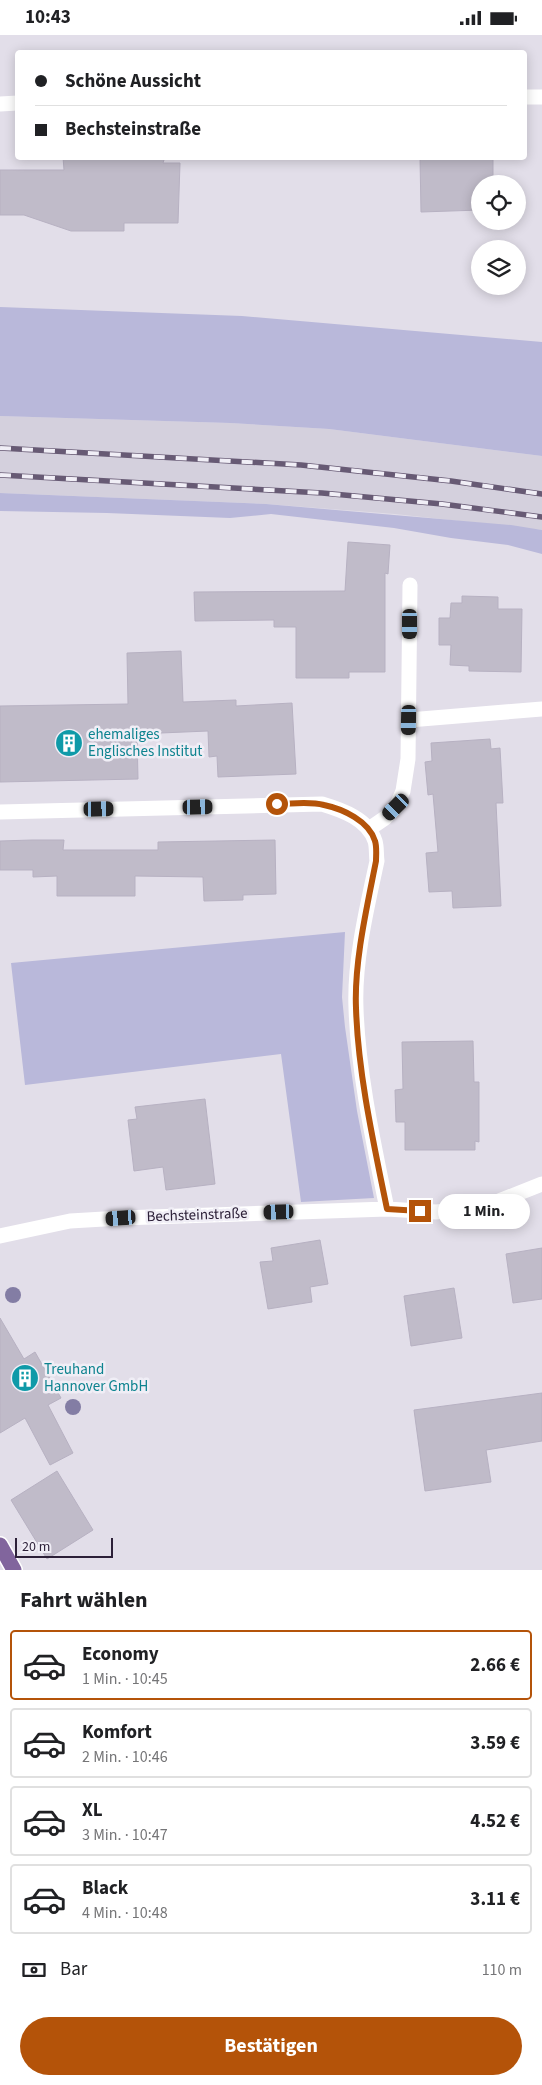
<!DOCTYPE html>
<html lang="de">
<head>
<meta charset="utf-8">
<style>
  body { margin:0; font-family:"Source Sans 3",sans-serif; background:#f6f6f6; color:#202124; height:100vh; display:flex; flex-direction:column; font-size:19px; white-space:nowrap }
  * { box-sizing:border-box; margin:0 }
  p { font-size:16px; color:#757577 }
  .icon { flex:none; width:28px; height:28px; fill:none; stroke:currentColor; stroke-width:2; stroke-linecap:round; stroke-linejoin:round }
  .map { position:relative; height:1535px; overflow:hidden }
  .panel { display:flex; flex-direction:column; background:#fff; flex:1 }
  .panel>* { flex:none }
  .top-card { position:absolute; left:15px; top:15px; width:512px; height:110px; border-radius:5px; box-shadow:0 2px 12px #0003; display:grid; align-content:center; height:110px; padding:0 20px; background:#fff }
  .tools { position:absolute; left:471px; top:140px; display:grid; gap:10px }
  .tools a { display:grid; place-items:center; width:55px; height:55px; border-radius:50%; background:#fff; box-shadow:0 2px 12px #0003; font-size:25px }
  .scale { position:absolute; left:15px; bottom:12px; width:98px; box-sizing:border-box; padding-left:5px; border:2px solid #2c2038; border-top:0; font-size:14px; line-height:18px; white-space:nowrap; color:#2c2038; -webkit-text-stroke:4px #f0eef6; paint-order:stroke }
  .end { position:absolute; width:22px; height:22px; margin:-11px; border:6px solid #b45309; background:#fff; box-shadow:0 0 0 2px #fff }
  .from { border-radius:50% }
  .bubble { position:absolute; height:35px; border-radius:18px; background:#fff; box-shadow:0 2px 12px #0003; font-size:16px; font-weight:700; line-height:35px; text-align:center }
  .car { position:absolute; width:15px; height:30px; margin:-15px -8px; border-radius:6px; box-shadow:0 0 4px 1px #0007; background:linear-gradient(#222 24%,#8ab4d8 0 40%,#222 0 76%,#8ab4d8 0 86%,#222 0) }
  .top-card b { display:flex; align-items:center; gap:18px; height:48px; font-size:19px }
  .top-card b+b { border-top:1px solid #e0e0e0 }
  .top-card i { width:12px; height:12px; background:#202124 }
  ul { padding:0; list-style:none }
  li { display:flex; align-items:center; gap:15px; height:70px; margin:0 10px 8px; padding:0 10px; border:2px solid #e0e0e0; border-radius:5px }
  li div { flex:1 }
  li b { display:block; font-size:19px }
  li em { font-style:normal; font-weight:700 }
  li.active { border-color:#b45309 }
  li>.icon { width:45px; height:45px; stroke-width:1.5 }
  h2 { padding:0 20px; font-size:22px; line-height:60px }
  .pay { display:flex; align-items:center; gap:12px; height:55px; padding:0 20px; font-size:19px }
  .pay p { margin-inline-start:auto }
  .action { display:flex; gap:10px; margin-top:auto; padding:10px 20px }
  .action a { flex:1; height:58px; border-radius:30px; background:#b45309; color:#fff; font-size:20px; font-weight:700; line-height:58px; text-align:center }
  .status { display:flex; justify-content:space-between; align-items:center; height:35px; padding:0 25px; background:#fff; direction:ltr }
  .status svg { height:14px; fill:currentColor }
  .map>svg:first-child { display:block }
  .built { fill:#d4d0dd }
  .green { fill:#b9b8da }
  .building { fill:#c0bbc9; stroke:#b7b1c2 }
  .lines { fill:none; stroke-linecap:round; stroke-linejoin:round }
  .major-casing { stroke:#fff; stroke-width:18 }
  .minor { stroke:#fff; stroke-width:15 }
  .major { stroke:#81659d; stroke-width:15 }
  .rail-casing { stroke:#675a74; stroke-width:5.5 }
  .rail { stroke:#f0eef6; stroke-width:4; stroke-dasharray:11; stroke-linecap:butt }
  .tree { fill:#837da4 }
  .route { stroke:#b45309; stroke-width:6 }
  .labels { text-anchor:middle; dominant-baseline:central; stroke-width:5; stroke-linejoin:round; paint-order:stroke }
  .culture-label { font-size:15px; fill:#0d838f; stroke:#f0eef6; text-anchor:start }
  .street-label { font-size:15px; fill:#2c2038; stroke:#f0eef6 }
</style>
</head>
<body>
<div class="status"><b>10:43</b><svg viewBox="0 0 49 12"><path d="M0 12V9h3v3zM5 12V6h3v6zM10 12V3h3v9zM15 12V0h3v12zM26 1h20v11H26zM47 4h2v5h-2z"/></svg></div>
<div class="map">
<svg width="542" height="1535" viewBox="0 0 542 1535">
  <rect width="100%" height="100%" fill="#e2dee9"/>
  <path class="built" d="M0 381 230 388 329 394 542 421V495L395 479 266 469 0 458Z"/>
  <path class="green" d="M0 272 242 281 542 307V421L329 394 230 388 0 381Z
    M0 458 266 469 511 490 542 495V519L508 510 451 503 394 493 271 479 230 483 107 478 0 476Z
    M345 897 342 962 345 992 357 1076 374 1163 301 1167 281 1019 25 1050 11 928Z"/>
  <path class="building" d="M63 122H165L163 128H180L178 188H124V196H71L24 180H0V135H64Z
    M420 122H493V148L480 149V175L421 177Z
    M348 507 390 510 388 539 385 538V637H349V643H296V592H274V585L195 586 194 557 345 556Z
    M462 561 498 562V574H522L521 637 469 636V631L450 630 451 610H439V583H450L451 568H462Z
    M181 616 183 667 236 665V671L292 668 296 739 218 742 217 721 209 722 208 696 137 699 138 744 0 747V671L128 669 127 618Z
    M490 704 491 714 500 713 503 768H496L501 871 453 873 452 856 429 857 426 818 438 817 433 759 428 760 425 727 432 726 431 708Z
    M32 805H64L63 815H158V807L275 805 276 859 243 860V865L204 866 203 842 135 841V861H57V841L33 842V835H0V806Z
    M473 1006 474 1047H479V1107L475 1106V1115H405V1087H396L395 1055 403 1054 402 1007Z
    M205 1064 215 1149 166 1155 163 1132 134 1136 128 1085 137 1084 135 1072Z
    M320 1205 328 1249 310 1252 312 1267 268 1274 260 1227 273 1226 271 1213Z
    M542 1213V1264L513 1268 506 1219Z
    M454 1253 462 1303 411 1311 404 1261Z
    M0 1283 24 1324 35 1317 61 1363 48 1370 73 1418 50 1430 25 1383 0 1398Z
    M542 1358V1406L486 1415 491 1447 425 1456 414 1375Z
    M57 1436 93 1495 47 1524 11 1465Z"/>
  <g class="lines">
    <g class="major-casing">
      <path id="major" d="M0 1510 14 1535"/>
    </g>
    <path class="minor" d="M525 62H542
      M0 69 18 68
      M409 685 542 674
      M0 777 322 769C342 775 368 784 375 806 377 812 376 820 377 826 367 872 354 926 356 973 358 1038 374 1110 387 1174
      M369 794 385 783 396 772 403 756 408 724 410 550
      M0 1201 70 1186 121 1183 387 1174 436 1177 459 1175 494 1168 542 1149"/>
    <use href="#major" class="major"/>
    <g class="rail-casing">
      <path id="rail" d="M0 413 301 430 451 446 542 459
        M0 440 322 458 442 469 542 482"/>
    </g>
    <use href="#rail" class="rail"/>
  </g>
  <g class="tree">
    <circle cx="13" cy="1260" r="8"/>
    <circle cx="73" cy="1372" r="8"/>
  </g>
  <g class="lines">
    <path class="route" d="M277 769C292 769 309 766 324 770 343 774 369 786 375 806 377 812 376 820 376 826 367 872 354 927 356 973 358 1039 374 1110 387 1174L420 1176"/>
  </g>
  <defs>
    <g id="building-disc" transform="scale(1.4375)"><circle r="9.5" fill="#0f9aa8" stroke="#f0eef6"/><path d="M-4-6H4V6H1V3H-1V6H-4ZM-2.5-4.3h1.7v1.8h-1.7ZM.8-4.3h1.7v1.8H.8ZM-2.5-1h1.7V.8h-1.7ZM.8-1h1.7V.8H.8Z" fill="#fff"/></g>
  </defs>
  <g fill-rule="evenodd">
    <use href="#building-disc" x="69" y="708"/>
    <use href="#building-disc" x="25" y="1343"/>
  </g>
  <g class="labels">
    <g class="culture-label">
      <text x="88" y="699">ehemaliges<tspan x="88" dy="17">Englisches Institut</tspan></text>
      <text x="44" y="1334">Treuhand<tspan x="44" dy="17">Hannover GmbH</tspan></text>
    </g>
    <g class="street-label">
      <text transform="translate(197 1180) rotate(-2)">Bechsteinstraße</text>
    </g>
  </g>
</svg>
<div class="tools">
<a><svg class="icon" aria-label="locate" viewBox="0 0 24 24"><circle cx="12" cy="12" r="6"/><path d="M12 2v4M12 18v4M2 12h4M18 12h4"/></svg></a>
<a><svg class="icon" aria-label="layers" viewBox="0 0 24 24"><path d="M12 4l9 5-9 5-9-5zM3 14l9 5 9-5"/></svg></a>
</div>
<div class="scale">20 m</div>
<i class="end from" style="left:277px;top:769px"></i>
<i class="end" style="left:420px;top:1176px"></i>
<div class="bubble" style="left:438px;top:1159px;width:92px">1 Min.</div>
<i class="car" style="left:410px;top:589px;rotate:180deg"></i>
<i class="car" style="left:409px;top:685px;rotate:181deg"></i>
<i class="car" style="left:198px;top:772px;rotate:89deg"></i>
<i class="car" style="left:396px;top:772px;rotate:225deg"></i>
<i class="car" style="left:99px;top:774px;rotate:89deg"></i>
<i class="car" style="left:279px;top:1177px;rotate:268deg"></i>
<i class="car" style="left:121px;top:1183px;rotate:266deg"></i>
<div class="top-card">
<b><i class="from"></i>Schöne Aussicht</b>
<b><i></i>Bechsteinstraße</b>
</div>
</div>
<section class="panel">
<h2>Fahrt wählen</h2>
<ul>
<li class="active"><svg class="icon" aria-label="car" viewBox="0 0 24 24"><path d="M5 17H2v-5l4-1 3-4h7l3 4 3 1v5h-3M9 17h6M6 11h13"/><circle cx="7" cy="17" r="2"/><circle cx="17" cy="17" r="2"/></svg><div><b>Economy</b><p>1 Min. · 10:45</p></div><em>2.66 €</em></li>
<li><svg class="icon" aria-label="car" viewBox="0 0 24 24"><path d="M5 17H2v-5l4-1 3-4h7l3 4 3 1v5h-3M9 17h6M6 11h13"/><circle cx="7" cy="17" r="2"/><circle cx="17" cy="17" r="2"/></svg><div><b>Komfort</b><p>2 Min. · 10:46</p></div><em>3.59 €</em></li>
<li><svg class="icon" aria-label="car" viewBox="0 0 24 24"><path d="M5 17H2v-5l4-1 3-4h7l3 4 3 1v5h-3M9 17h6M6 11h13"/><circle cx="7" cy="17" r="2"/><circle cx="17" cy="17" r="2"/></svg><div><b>XL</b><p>3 Min. · 10:47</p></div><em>4.52 €</em></li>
<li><svg class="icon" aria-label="car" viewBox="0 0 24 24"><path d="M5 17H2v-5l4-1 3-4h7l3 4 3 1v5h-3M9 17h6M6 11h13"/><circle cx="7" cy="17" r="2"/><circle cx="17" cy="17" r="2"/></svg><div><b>Black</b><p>4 Min. · 10:48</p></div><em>3.11 €</em></li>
</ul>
<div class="pay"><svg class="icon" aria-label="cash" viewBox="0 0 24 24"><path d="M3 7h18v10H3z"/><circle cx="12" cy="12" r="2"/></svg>Bar<p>110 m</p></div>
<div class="action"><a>Bestätigen</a></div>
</section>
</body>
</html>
